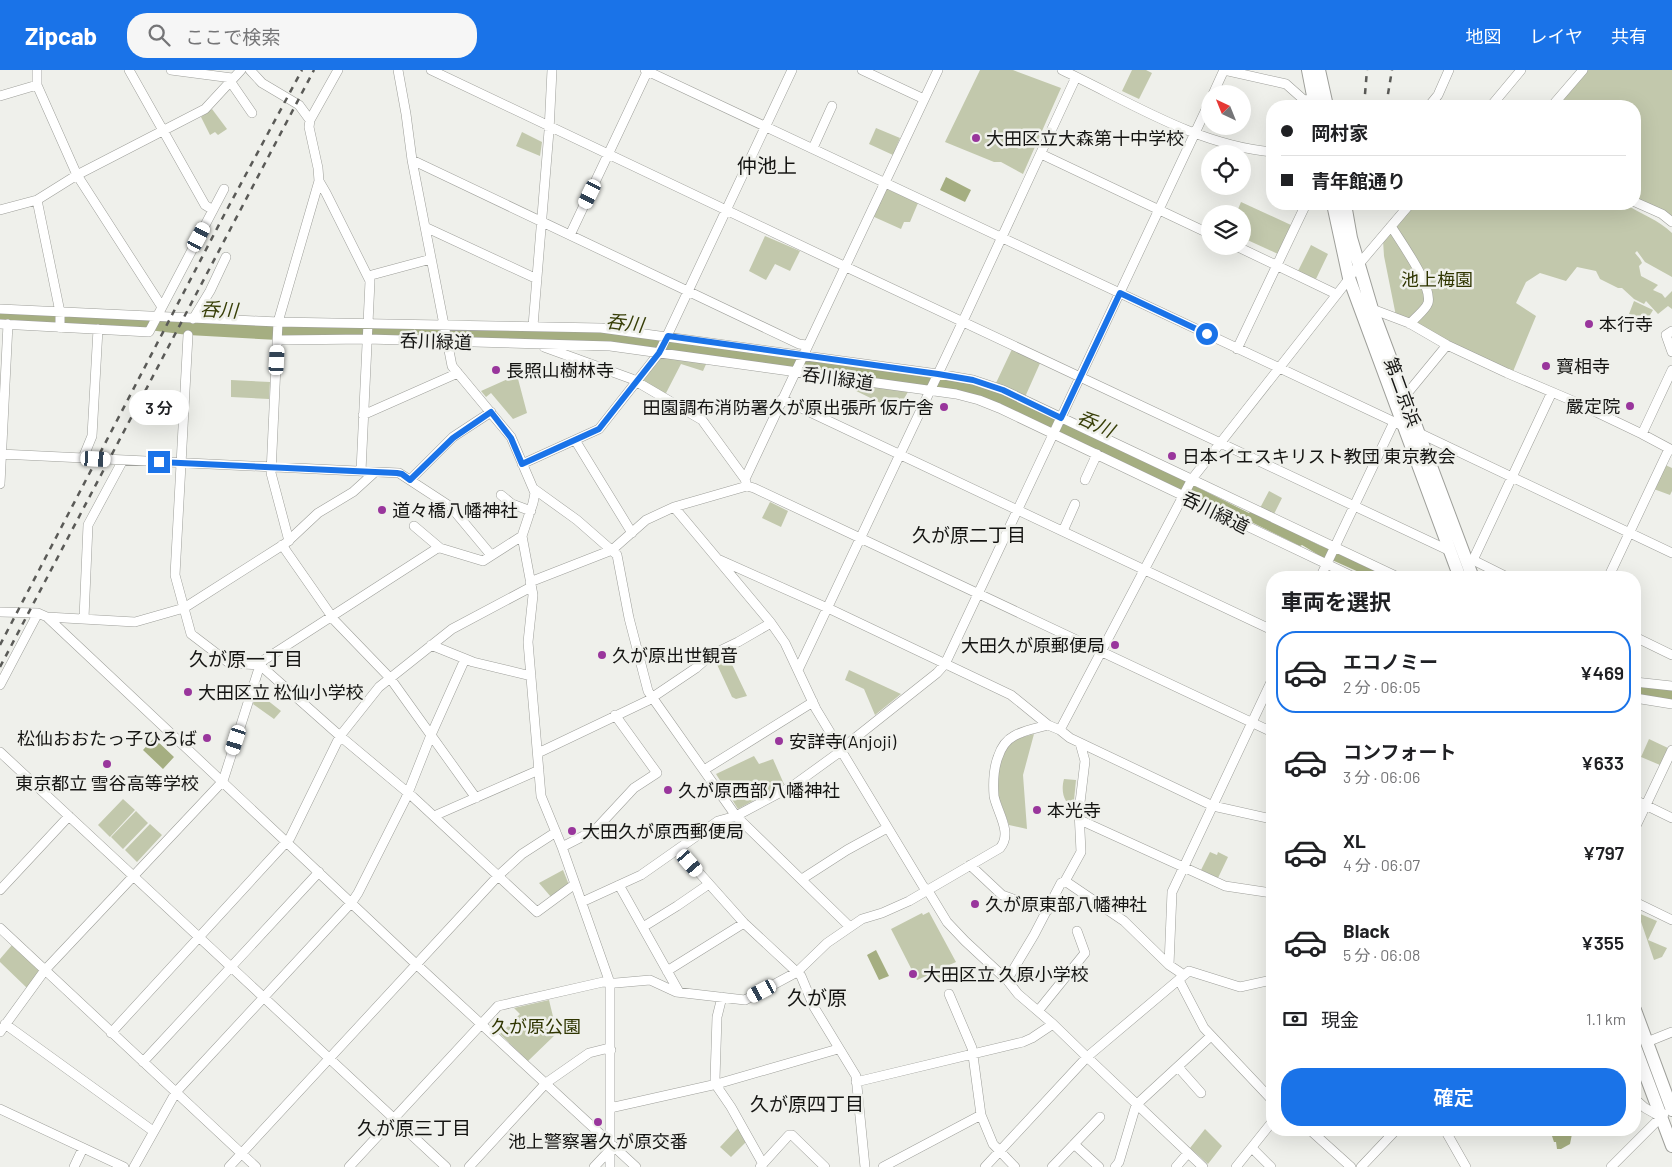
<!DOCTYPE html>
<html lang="ja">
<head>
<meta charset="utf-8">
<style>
  body { margin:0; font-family:Barlow,"Noto Sans JP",sans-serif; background:#f6f6f6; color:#202124; height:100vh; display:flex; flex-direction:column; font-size:19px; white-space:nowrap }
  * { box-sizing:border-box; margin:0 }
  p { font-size:16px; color:#757577 }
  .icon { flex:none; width:28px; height:28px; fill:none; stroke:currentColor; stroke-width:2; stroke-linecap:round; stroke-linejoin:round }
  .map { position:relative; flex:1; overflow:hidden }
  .drawer { position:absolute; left:1266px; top:501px; width:375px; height:565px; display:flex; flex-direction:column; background:#fff; border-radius:20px; box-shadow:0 5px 20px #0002 }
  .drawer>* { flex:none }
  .guide { position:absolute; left:1266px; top:30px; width:375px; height:110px; border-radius:20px; box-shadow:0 5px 20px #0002; display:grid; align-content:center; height:110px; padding:0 15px; background:#fff }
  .needle { width:32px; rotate:317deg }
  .controls { position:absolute; left:1201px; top:15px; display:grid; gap:10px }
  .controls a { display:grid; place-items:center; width:50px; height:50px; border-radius:50%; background:#fff; box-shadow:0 5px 20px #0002; font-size:25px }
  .end { position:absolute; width:22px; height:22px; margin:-11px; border:6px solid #1a73e8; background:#fff; box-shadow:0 0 0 2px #fff }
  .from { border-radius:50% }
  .bubble { position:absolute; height:35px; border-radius:18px; background:#fff; box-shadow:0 5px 20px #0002; font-size:16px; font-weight:600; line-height:35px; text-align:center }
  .car { position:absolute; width:15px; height:30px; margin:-15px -8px; border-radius:6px; box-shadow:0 0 4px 1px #0007; background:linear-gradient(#fff 24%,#345 0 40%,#fff 0 76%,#345 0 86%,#fff 0) }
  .guide b { display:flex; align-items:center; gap:18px; height:48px; font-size:19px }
  .guide b+b { border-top:1px solid #e0e0e0 }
  .guide i { width:12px; height:12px; background:#202124 }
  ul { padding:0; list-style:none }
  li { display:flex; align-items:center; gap:15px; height:82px; margin:0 10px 8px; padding:0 5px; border:2px solid transparent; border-radius:20px }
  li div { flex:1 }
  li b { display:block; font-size:19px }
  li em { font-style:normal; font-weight:600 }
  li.selected { border-color:#1a73e8 }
  li>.icon { width:45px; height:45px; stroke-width:1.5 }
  h2 { padding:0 15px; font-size:22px; line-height:60px }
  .pay { display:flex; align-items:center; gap:12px; height:55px; padding:0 15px; font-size:19px }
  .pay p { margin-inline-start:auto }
  .button { display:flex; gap:10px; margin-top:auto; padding:10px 15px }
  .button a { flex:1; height:58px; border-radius:20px; background:#1a73e8; color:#fff; font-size:20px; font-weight:600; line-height:58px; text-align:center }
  header { display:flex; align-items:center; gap:30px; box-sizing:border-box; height:70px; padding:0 25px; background:#1a73e8; color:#fff }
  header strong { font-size:24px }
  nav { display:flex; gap:28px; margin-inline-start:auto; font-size:18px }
  .search { width:350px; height:45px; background:#f6f6f6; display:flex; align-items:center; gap:12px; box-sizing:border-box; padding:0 18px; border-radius:20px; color:#757577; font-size:19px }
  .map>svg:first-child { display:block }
  .green { fill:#c2c8ac }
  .water { fill:#a5ae81 }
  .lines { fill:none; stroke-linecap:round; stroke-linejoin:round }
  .minor-casing { stroke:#9e9f9a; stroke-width:10 }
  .highway-casing { stroke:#9e9f9a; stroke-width:14 }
  .minor { stroke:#fff; stroke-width:9 }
  .highway { stroke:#fff; stroke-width:12 }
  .rail { stroke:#5a5a57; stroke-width:2.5; stroke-dasharray:6 6; stroke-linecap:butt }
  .route { stroke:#1a73e8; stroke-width:6 }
  .poi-dot { fill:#99369c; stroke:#eff0eb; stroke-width:2 }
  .labels { text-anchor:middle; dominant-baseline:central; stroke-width:5; stroke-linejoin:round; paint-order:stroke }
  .poi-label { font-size:18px; fill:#151513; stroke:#eff0eb; text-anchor:start }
  .park-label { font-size:18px; fill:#2f3500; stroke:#eff0eb }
  .street-label { font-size:18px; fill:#151513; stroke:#eff0eb }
  .water-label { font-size:19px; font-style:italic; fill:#383f08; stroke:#eff0eb }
  .neighbourhood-label { font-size:19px; fill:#151513; stroke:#eff0eb }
  .quarter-label { font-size:20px; fill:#151513; stroke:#eff0eb }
</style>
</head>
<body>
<header>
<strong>Zipcab</strong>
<div class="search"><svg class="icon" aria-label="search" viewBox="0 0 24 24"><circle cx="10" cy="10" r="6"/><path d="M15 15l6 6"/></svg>ここで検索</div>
<nav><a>地図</a><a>レイヤ</a><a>共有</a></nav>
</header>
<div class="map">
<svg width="1672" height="1097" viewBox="0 0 1672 1097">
  <rect width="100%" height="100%" fill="#eff0eb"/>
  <path class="green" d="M980 0H1013L1061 18 1023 104 1001 92H994L945 72Z
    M1132 0H1146L1152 3 1139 29 1122 21Z
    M1583 0H1672V148L1664 142 1635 128V36H1552Z
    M212 39 227 59 218 65 215 62 210 65 201 47Z
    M876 58 900 68 893 85 869 74Z
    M522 62 542 72 540 86 516 76Z
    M885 118 918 133 910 152H904L901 159 872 146Z
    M1241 132 1291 155 1278 184 1243 168 1242 144H1236Z
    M1415 134H1613L1616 139 1625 134C1641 144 1659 150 1672 163V207L1645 192 1637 181 1635 183 1640 189 1642 193 1639 196 1641 206 1658 215 1653 220 1662 224 1665 228 1672 221V239L1668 236 1658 244 1646 231 1644 234 1634 229 1622 218H1618L1600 209 1596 201 1577 197 1566 211 1540 203 1526 212 1516 233 1536 246 1512 304 1396 246 1384 186 1383 170Z
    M765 166 800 181 790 201 775 194 766 210 749 201Z
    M1311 175 1328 184 1316 209 1298 201Z
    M1634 231 1653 240 1647 250 1629 244Z
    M1013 277 1041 291 1025 327 996 313Z
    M663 285 707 292 703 301 681 294 665 325 642 311Z
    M517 305 527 343 513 349 491 323 486 327 481 321Z
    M231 310 270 312 269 329 231 327Z
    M848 312 909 320 897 341 846 316Z
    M1663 394 1672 398V421L1670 425 1651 418Z
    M1269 421 1282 428 1274 444 1260 438Z
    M770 432 788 441 781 457 762 448Z
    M726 582 747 626 736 629 732 627 714 588Z
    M849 600 901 624 875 645 864 619 845 610Z
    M257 622 281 641 274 649 253 634Z
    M1034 664 1023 705 1027 759 1009 755 998 725 996 704 1005 680 1016 669Z
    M1649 669 1668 678 1660 695 1641 687Z
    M754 686 759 694 773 689 784 714 738 739 716 704Z
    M1064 709 1076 710 1074 730 1066 731C1062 725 1062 716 1064 709Z
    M123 729 135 740 110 767 98 755Z
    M136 741 148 753 123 779 111 767Z
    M150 754 162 765 137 792 125 780Z
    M1210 782 1217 785 1218 782 1228 787 1218 808 1201 800Z
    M563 800 569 815 551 827 539 813Z
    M929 842 956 892 947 896 951 904 937 910 933 903 917 910 891 859 922 843 923 845Z
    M1638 843 1657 851 1648 870 1667 878 1662 887 1654 890Z
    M12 875 40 901 27 918 0 892V889Z
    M549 930 557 963 528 991 500 964 520 944 514 938Z
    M737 1059H740L747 1071 731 1087 720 1077Z
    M1205 1059 1222 1076 1208 1094 1190 1078Z"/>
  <path class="water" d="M946 107 971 120 965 132 940 120Z
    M0 243 599 262 974 313 999 322 1103 370 1249 443 1251 441 1321 476 1322 475 1387 507H1370L1332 490 1330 492 1302 475 1300 476 1225 439 1224 441 981 328 610 276 278 270 188 265 149 260 0 252Z
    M1635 615 1672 619V630L1635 627Z
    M154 668 174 687 163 699 143 680Z
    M876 880 889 906 879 910 867 885Z
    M1550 1060H1571L1572 1064 1570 1074 1561 1079H1557L1556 1072H1554Z"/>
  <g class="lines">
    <g class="minor-casing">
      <path id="minor" d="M37 0V15L77 105 162 237
        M129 0 205 135 213 140
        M171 0 232 8
        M250 0 262 13 299 35 310 50
        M398 0 406 44 412 90 452 296 511 367 535 423 533 433 522 466 533 525 528 572 541 726 562 777 610 913V1097
        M431 0 844 196 1450 481
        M645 0 1405 357
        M862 0 924 29
        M1062 0C1130 32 1196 75 1272 82
        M1224 0 1286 14 1304 30 1314 29
        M230 11 252 43
        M1213 24 1224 0
        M0 26 37 15
        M1429 36 1438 25 1449 0
        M1491 36 1521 0
        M1552 36 1583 0
        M813 78 832 36
        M1041 84 1210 164
        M412 90 799 274 806 275
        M319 111 326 123 370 211 361 401
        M37 130 60 242V258
        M1635 132 1662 144 1672 152
        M0 140 37 130 77 105 205 39 241 0
        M1391 156C1400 171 1433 216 1428 233 1425 241 1415 247 1410 254
        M425 157 537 209
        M570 165 648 0
        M1236 176 1336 224
        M368 206 431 189
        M0 239 278 252 601 258 938 304 973 310 1003 320 1400 508
        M1372 239 1409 253 1447 275 1507 303 1573 331 1642 364 1672 380
        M193 249 210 221 226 187
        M0 254 149 262 224 119
        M533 256 549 61 552 0
        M1672 261 1666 265 1672 282
        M188 265 175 505 191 564 229 593 260 595 340 666 413 727 537 842 575 814
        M281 270 367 269 610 276 956 324 979 330 999 338 1356 508
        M544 277 632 309 702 350 745 409
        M1237 279 1306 134
        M1403 322 1410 320 1447 275
        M782 329 1272 560
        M363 345 458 303
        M1417 362 1672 483
        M1642 364 1672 300
        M575 370 632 463
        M0 384 399 403 451 437 491 485
        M83 388 92 366 98 259
        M522 394 599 359 659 283 792 0
        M410 410 453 367 491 342
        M1085 410 1097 384
        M0 414 8 254
        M747 416 745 409 938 0
        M534 419 577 450 617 485 629 548 648 621 652 627 736 746 850 857
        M501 425 512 434 531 441
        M674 437 771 553 785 573 816 639 923 816 930 824 947 852 965 871 1007 910 1018 924 1053 954 1087 987 1203 1097
        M414 456 440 478
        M1063 461 1075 434
        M289 471 271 403 278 252 319 111 318 98 309 57 310 50 338 0
        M282 475 335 551 390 608 476 728
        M720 490 832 540 1011 625 1048 655 1060 660 1070 668 1213 736 1272 749
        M1473 490 1509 508
        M1467 492 1473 490 1552 322
        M1320 508 1394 352
        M1608 508 1669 379
        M530 512 612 480 646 450 674 437 747 416 754 418 1272 662
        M0 542 38 543 47 547 416 894 636 1097
        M47 547 135 552 184 538 286 473 318 443 353 422 375 402
        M84 548 88 455 123 390
        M1635 567 1672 585
        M431 575 473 592 531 606
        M798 600 963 251 1076 7
        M1635 612 1672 616
        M0 615 38 543
        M1635 628 1672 634
        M1060 660 1192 409 1345 214 1359 194 1410 134
        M0 682 446 1097
        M538 683 647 631 696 598 711 585 738 572 771 553
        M704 700 813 632
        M1635 730 1672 748
        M434 746 539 700
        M1080 750 1225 816 1272 823
        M1635 758 1672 680
        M562 777 595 760 634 718 657 703 615 645
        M678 779 744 853 801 906 814 937 856 1006 865 1097
        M970 795 1002 825 1047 841
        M802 809 847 780 887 758
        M1065 811 1124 851 1169 895 1184 905
        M619 815 679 922
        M0 820 69 746
        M582 832 641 805 718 751 736 746 794 715 841 681 845 676 937 603 945 594 1210 31
        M1635 832 1672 850
        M643 857 677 836 709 814
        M0 858 256 1097
        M1169 895 1172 822 1272 610
        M667 901 744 853
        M1007 910 1034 865 1061 813 1065 811 1081 782 1079 741 1085 691 1080 673
        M1179 910 1204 958 1272 1030
        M949 924 972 978 981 1045 993 1074 1015 1097
        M722 927 717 947 715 1009 718 1018 731 1037 763 1094
        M1038 941 1085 883 1077 861
        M5 954 153 1061
        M0 962 45 900 223 711 260 595 264 590 436 479 440 478 483 491 522 466
        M111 963 290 768 340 666 379 617 452 559 531 517
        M1647 972 1672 962
        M143 992 319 802
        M1178 997 1201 1023
        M856 1012 1023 972 1032 968 1053 954
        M1635 1029 1645 1038 1661 1047
        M610 1038 717 1014 838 979
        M0 1039 124 1097
        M1310 1060 1351 1097
        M1445 1060 1466 1097
        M1074 1074 1099 1097
        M1252 1078 1271 1097
        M74 1097 83 1078
        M134 1097 176 1022 352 832 358 823 406 728 431 665 465 589
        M229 1097 498 806 522 784 556 762
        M349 1097 498 936 603 912 616 913 650 910 676 922 745 930 797 902 827 873 862 849 882 843 909 831 1000 778C1013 763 997 742 994 726 993 712 993 700 998 687 1001 678 1006 670 1014 666 1024 660 1037 658 1048 655
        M469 1097 546 1013 589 983 605 979 611 980
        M594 1097 610 1080
        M760 1097 789 1065H792L825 1097
        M883 1097 981 1045
        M985 1097 1087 987 1189 901 1240 917 1272 910
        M1052 1097 1100 1047
        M1115 1097 1119 1092 1136 1035 1211 966
        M1176 1097 1188 1083
        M1236 1097 1272 1052
        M1361 1097 1396 1060
        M1611 1097 1664 1044"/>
    </g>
    <g class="highway-casing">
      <path id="highway" d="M1308 0 1315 36
        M1319 0 1327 36
        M1333 134 1349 208 1460 508
        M1345 134 1351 168 1372 239 1473 508
        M1635 940 1672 1040
        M1635 977 1672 1076"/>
    </g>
    <use href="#minor" class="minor"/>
    <use href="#highway" class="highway"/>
    <path class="rail" d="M1364 36 1367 0
      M1386 36 1392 0
      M0 575 223 147 302 0
      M0 597 314 0"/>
  </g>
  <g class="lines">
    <path class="route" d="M159 392 397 403 402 404 410 410 453 368 491 342 511 368 522 394 599 359 659 283 668 266 938 304 973 310 1003 320 1061 348 1120 223 1207 264"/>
  </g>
  <g class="poi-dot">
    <circle cx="976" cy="68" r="5"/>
    <circle cx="1589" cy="254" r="5"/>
    <circle cx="1546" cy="296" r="5"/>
    <circle cx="496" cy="300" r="5"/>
    <circle cx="1630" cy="336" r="5"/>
    <circle cx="944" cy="337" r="5"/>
    <circle cx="1172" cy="386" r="5"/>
    <circle cx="382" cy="440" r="5"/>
    <circle cx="1115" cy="575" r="5"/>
    <circle cx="602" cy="585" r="5"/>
    <circle cx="188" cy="622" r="5"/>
    <circle cx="207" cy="668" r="5"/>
    <circle cx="779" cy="671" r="5"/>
    <circle cx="107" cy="694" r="5"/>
    <circle cx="668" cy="720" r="5"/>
    <circle cx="1037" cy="740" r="5"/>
    <circle cx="572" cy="761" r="5"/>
    <circle cx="975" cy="834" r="5"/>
    <circle cx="913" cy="904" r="5"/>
    <circle cx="598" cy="1052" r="5"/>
  </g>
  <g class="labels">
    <g class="poi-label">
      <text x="986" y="68">大田区立大森第十中学校</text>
      <text x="1599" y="254">本行寺</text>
      <text x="1556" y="296">寶相寺</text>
      <text x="506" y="300">長照山樹林寺</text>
      <text x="1620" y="336" text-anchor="end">嚴定院</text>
      <text x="934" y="337" text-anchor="end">田園調布消防署久が原出張所 仮庁舎</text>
      <text x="1182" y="386">日本イエスキリスト教団 東京教会</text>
      <text x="392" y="440">道々橋八幡神社</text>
      <text x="1105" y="575" text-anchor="end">大田久が原郵便局</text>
      <text x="612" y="585">久が原出世観音</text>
      <text x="198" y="622">大田区立 松仙小学校</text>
      <text x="197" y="668" text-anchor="end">松仙おおたっ子ひろば</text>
      <text x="789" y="671">安詳寺(Anjoji)</text>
      <text x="107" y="713" text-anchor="middle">東京都立 雪谷高等学校</text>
      <text x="678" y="720">久が原西部八幡神社</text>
      <text x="1047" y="740">本光寺</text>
      <text x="582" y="761">大田久が原西郵便局</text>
      <text x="985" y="834">久が原東部八幡神社</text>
      <text x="923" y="904">大田区立 久原小学校</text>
      <text x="598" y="1071" text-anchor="middle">池上警察署久が原交番</text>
    </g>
    <g class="park-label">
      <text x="1437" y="209">池上梅園</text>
      <text x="536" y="956">久が原公園</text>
    </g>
    <g class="street-label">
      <text transform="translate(436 271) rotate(2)">呑川緑道</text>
      <text transform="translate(838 308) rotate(8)">呑川緑道</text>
      <text transform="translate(1403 322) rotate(70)">第二京浜</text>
      <text transform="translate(1216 442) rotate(26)">呑川緑道</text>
    </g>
    <g class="water-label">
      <text transform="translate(219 239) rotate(3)">呑川</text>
      <text transform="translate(625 252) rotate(7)">呑川</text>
      <text transform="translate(1096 353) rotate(25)">呑川</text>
    </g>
    <g class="neighbourhood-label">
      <text x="969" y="464">久が原二丁目</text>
      <text x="246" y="588">久が原一丁目</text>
      <text x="807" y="1033">久が原四丁目</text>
      <text x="414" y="1057">久が原三丁目</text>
    </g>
    <g class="quarter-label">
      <text x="767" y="95">仲池上</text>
      <text x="817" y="927">久が原</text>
    </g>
  </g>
</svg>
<div class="controls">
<a><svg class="needle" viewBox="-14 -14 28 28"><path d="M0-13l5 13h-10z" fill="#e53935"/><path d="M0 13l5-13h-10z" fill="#757577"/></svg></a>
<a><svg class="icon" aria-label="locate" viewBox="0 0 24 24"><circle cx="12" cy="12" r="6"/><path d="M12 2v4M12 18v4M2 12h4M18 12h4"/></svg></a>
<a><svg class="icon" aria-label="layers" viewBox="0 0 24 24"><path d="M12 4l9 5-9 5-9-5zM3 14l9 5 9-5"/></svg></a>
</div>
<i class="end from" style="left:1207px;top:264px"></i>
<i class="end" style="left:159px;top:392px"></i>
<div class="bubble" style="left:129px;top:320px;width:60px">3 分</div>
<i class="car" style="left:590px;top:124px;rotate:206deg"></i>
<i class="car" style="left:199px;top:167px;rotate:28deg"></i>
<i class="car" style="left:277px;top:290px;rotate:3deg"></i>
<i class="car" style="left:96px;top:389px;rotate:93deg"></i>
<i class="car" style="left:236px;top:670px;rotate:198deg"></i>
<i class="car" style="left:690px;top:793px;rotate:139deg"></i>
<i class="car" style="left:762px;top:921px;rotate:242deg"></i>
<div class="guide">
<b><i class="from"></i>岡村家</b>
<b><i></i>青年館通り</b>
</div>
<section class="drawer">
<h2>車両を選択</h2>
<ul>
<li class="selected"><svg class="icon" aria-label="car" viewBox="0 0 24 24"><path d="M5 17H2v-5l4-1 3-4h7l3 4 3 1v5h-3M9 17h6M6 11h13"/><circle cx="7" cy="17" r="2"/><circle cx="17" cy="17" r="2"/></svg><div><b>エコノミー</b><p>2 分 · 06:05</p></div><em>¥469</em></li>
<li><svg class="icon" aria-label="car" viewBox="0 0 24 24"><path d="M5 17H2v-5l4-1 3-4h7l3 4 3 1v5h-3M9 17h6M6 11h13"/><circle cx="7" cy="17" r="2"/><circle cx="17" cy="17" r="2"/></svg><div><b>コンフォート</b><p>3 分 · 06:06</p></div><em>¥633</em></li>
<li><svg class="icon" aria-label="car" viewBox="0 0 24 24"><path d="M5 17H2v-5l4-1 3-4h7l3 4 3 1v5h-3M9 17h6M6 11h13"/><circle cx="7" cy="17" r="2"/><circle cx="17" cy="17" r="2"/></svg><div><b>XL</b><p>4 分 · 06:07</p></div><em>¥797</em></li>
<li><svg class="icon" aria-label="car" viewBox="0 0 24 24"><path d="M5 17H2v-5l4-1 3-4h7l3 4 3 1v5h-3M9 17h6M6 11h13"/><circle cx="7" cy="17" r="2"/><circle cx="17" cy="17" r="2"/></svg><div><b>Black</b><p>5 分 · 06:08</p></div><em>¥355</em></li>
</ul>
<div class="pay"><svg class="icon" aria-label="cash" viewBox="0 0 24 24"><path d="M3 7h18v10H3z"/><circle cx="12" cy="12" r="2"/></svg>現金<p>1.1 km</p></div>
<div class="button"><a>確定</a></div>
</section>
</div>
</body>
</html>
